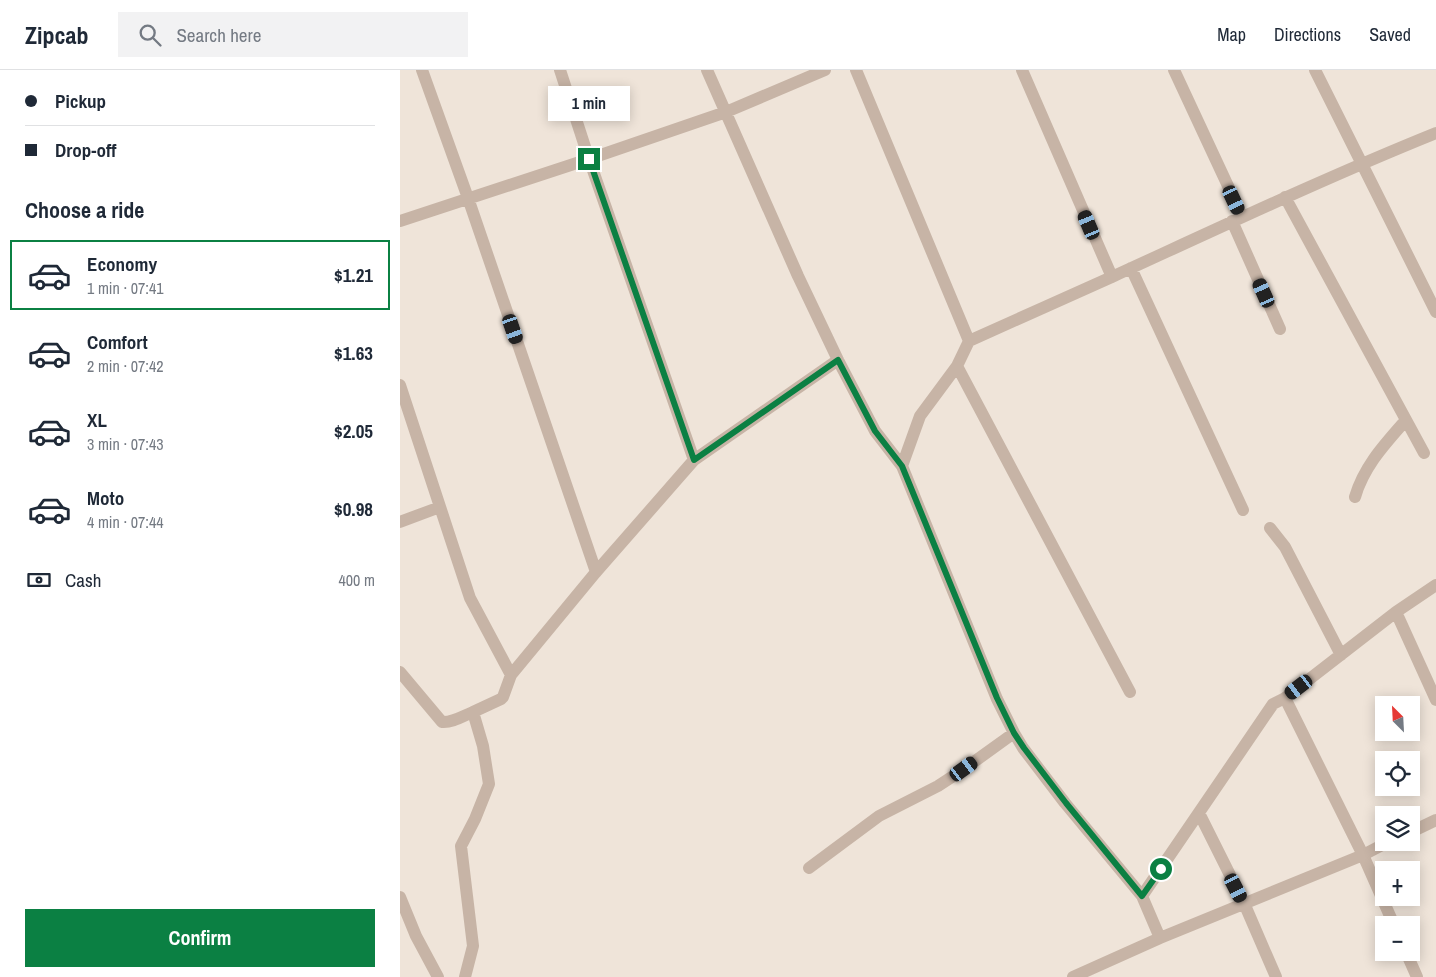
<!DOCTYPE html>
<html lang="en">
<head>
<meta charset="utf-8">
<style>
  body { margin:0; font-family:"Archivo Narrow",sans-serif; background:#f2f2f3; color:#1f2937; height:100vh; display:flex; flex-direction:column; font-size:19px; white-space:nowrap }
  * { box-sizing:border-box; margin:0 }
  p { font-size:16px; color:#747a83 }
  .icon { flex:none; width:28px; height:28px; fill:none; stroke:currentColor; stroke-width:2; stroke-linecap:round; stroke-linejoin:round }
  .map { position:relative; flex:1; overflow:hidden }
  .details { display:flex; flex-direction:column; background:#fff; width:400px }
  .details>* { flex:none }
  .guide { display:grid; align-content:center; height:110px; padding:0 25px; background:#fff }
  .needle { width:32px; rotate:336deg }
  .tools { position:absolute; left:975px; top:626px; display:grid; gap:10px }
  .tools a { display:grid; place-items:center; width:45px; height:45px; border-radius:0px; background:#fff; box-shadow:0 2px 12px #0003; font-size:25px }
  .end { position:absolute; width:22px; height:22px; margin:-11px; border:6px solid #0b8043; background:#fff; box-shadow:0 0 0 2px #fff }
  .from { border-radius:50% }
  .bubble { position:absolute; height:35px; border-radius:0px; background:#fff; box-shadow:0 2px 12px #0003; font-size:16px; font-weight:700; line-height:35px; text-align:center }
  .car { position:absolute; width:15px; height:30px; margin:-15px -8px; border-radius:6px; box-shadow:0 0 4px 1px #0007; background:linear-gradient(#222 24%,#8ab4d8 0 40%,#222 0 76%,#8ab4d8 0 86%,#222 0) }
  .guide b { display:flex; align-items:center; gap:18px; height:48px; font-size:19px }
  .guide b+b { border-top:1px solid #e0e1e3 }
  .guide i { width:12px; height:12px; background:#1f2937 }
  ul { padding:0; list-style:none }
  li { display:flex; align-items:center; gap:15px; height:70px; margin:0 10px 8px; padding:0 15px; border:2px solid transparent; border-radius:0px }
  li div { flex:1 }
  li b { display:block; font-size:19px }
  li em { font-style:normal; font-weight:700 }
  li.on { border-color:#0b8043 }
  li>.icon { width:45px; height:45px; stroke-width:1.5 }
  h2 { padding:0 25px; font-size:22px; line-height:60px }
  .pay { display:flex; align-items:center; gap:12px; height:55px; padding:0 25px; font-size:19px }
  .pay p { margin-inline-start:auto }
  .cta { display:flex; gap:10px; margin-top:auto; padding:10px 25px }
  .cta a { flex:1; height:58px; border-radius:0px; background:#0b8043; color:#fff; font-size:20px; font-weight:700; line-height:58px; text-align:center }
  header { display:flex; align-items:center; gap:30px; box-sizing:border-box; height:70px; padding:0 25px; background:#fff; border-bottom:1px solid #e0e1e3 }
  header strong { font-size:24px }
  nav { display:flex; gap:28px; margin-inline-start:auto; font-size:18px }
  .search { width:350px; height:45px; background:#f2f2f3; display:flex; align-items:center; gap:12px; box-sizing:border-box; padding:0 18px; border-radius:0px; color:#747a83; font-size:19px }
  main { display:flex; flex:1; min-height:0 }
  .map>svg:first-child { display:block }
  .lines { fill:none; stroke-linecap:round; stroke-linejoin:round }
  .minor { stroke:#c7b4a6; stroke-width:12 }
  .route { stroke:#0b8043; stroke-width:6 }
</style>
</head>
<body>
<header>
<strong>Zipcab</strong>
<div class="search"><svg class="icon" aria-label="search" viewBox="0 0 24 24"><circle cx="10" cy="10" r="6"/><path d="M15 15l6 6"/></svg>Search here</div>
<nav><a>Map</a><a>Directions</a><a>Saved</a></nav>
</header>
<main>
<section class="details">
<div class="guide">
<b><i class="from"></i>Pickup</b>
<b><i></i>Drop-off</b>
</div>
<h2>Choose a ride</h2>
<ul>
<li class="on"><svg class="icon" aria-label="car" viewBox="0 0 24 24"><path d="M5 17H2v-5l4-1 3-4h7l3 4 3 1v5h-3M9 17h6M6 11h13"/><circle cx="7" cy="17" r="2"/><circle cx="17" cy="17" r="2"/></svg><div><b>Economy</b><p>1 min · 07:41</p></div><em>$1.21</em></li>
<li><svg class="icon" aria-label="car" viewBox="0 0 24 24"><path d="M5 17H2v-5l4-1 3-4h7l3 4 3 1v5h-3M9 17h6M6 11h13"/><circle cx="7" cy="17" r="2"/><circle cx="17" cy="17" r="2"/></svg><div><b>Comfort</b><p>2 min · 07:42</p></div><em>$1.63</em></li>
<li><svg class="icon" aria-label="car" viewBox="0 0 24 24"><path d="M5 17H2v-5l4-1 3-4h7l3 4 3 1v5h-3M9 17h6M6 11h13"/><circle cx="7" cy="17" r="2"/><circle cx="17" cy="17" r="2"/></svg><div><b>XL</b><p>3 min · 07:43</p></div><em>$2.05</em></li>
<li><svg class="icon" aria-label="car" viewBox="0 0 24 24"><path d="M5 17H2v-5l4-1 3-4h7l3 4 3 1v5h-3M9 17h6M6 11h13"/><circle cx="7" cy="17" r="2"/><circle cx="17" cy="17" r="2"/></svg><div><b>Moto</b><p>4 min · 07:44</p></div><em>$0.98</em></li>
</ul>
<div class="pay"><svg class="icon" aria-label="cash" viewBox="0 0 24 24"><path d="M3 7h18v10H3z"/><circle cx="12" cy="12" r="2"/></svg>Cash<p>400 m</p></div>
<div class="cta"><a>Confirm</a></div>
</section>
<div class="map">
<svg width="1036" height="907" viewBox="0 0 1036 907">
  <rect width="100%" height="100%" fill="#efe4d9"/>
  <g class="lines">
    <path class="minor" d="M22 0 68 128 196 502
      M160 0 189 89 294 390
      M307 0 398 206 438 290 475 361 502 396
      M456 0 569 271 557 296 520 346 502 396 597 629 614 663 623 678 665 733 742 826 760 868
      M622 0 712 207
      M774 0 842 146
      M915 0 1036 242
      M885 127 1024 383
      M0 151 189 89 326 42 425 0
      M832 151 880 259
      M731 198 843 440
      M569 271C617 249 666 228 714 206 821 157 927 107 1036 63
      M557 296 730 622
      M0 315 70 528 111 605
      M955 427C964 396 985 374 1006 350
      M0 452 40 437
      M870 458 885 477 941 585
      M996 542 1036 630
      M0 602 42 652C52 653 63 646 73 642
      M885 628 963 785 994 855
      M799 743 844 833 876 907
      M1011 762 1036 750
      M409 798 479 746 538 716 564 699 614 663
      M742 826 873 634 885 628 996 542 1036 515
      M0 827 16 866 38 907
      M1006 882 1017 907
      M65 907 73 876 61 776 75 749 89 714 83 676 73 642 101 629 103 627 111 605 196 502 294 390 438 290
      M673 907 760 868 963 785 988 772"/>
  </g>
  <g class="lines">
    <path class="route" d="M189 89 294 390 438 290 475 361 502 396 597 628 614 663 624 678 666 733 742 826 761 799"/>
  </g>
</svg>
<div class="tools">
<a><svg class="needle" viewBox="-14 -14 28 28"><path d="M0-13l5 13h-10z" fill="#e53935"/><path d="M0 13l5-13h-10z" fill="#747a83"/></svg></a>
<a><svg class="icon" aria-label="locate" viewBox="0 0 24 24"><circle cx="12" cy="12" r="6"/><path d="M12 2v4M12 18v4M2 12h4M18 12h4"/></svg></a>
<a><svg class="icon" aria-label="layers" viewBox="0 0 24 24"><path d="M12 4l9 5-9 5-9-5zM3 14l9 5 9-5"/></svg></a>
<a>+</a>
<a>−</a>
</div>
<i class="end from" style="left:761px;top:799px"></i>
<i class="end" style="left:189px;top:89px"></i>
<div class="bubble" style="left:148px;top:16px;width:82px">1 min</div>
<i class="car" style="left:834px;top:130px;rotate:155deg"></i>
<i class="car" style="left:689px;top:155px;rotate:337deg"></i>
<i class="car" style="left:864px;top:223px;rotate:336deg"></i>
<i class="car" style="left:113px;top:259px;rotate:161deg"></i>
<i class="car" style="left:899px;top:617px;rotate:233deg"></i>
<i class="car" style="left:564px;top:699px;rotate:54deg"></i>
<i class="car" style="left:836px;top:818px;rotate:153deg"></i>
</div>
</main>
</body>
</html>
